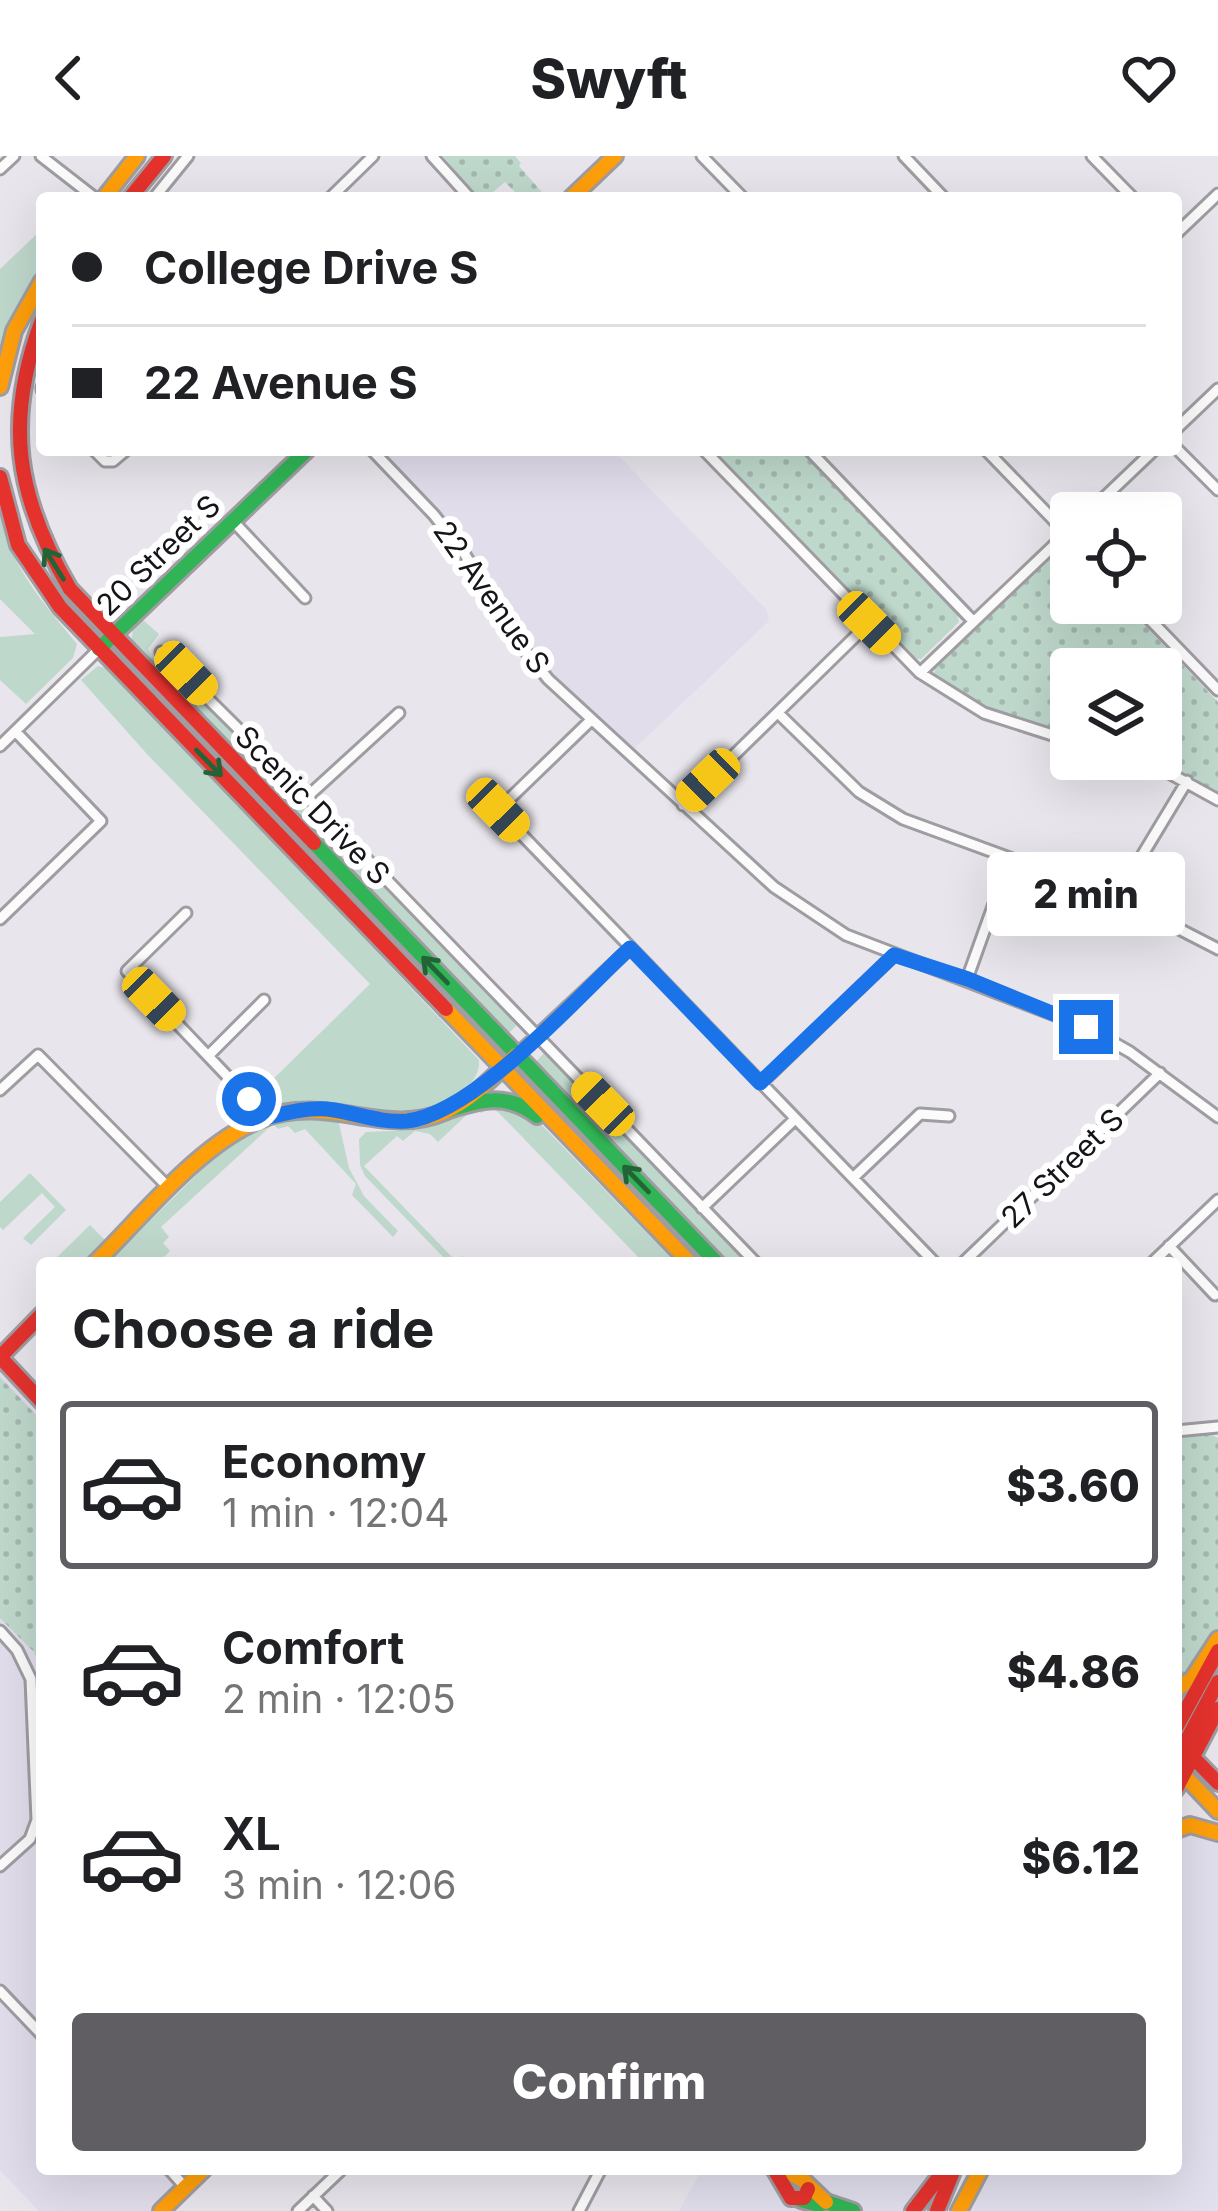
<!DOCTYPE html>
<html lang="en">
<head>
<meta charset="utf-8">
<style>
  body { margin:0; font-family:Inter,sans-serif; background:#f6f6f6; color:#202124; height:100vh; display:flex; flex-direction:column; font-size:45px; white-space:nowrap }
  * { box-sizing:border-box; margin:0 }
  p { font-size:39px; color:#757577 }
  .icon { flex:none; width:66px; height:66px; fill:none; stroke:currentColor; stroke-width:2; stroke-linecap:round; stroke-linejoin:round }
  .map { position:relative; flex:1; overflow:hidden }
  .sheet { position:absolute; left:36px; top:1101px; width:1146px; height:918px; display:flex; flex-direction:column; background:#fff; border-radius:12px; box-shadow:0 12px 48px #0002 }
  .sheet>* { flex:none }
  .hud { position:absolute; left:36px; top:36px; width:1146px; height:264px; border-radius:12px; box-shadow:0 12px 48px #0002; display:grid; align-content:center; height:264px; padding:0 36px; background:#fff }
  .buttons { position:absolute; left:1050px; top:336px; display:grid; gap:24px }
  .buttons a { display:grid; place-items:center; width:132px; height:132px; border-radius:12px; background:#fff; box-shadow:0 12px 48px #0002; font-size:60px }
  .end { position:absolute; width:54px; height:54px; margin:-27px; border:15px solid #1a73e8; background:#fff; box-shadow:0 0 0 6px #fff }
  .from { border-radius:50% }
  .bubble { position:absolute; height:84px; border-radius:12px; background:#fff; box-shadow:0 12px 48px #0002; font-size:39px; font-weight:800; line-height:84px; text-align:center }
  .car { position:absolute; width:36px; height:72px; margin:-36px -18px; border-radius:15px; box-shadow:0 0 9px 3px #0007; background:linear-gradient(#f5c518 24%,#345 0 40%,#f5c518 0 76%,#345 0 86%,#f5c518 0) }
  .hud b { display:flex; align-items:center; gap:42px; height:114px; font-size:45px }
  .hud b+b { border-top:3px solid #e0e0e0 }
  .hud i { width:30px; height:30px; background:#202124 }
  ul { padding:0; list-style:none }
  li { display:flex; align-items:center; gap:36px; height:168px; margin:0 24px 18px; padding:0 12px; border:6px solid transparent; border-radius:12px }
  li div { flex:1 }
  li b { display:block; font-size:45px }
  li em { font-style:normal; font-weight:800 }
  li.active { border-color:#605e62 }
  li>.icon { width:108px; height:108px; stroke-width:1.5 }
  h2 { padding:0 36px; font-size:54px; line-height:144px }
  .button { display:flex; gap:24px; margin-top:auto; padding:24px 36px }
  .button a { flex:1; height:138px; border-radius:12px; background:#605e62; color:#fff; font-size:48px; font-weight:800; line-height:138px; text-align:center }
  header { display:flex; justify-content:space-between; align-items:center; height:156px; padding:0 36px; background:#fff; font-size:54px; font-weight:800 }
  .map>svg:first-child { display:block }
  .commercial { fill:#e1deed }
  .built { fill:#e2ddeb }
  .grass { fill:#bfd8cc }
  .park { fill:url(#park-dots) }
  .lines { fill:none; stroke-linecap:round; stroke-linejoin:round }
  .street-casing { stroke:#9f9da2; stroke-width:15 }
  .fast-casing { stroke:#9f9da2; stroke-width:20 }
  .slow-casing { stroke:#9f9da2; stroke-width:20 }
  .jam-casing { stroke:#9f9da2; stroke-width:20 }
  .street { stroke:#fcfbfc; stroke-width:9 }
  .fast { stroke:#30b455; stroke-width:14 }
  .slow { stroke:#ff9f0a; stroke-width:14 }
  .jam { stroke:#e5322d; stroke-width:14 }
  .oneway { stroke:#236436 }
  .route { stroke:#1a73e8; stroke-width:15 }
  .labels { text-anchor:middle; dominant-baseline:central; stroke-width:12; stroke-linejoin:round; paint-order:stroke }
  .street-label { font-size:30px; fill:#161418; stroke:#fff }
</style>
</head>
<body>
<header><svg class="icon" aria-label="back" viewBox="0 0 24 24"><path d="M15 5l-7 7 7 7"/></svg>Swyft<svg class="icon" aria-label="heart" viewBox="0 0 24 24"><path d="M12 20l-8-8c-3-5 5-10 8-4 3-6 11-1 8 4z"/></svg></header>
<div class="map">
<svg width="1218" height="2055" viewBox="0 0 1218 2055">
  <defs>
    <pattern id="park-dots" width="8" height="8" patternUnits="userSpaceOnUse" patternTransform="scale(3)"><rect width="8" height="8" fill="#bfd8cc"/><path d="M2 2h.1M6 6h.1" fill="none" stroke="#a3b8ae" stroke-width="1.8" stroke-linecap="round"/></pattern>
  </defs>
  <rect width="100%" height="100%" fill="#e8e6ec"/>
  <path class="commercial" d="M1205 1670 1218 1677V2055H959L981 2013H1176V1677Z
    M702 2013H947L924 2055H679Z"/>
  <path class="built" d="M381 294H613L767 454 769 465 633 594 548 512 515 469 460 378Z
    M0 1212 42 1256V1532L39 1535 42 1539V2013H204L161 2055H39L0 2014Z"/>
  <path class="grass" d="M42 73V113L0 195V113Z
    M0 359C11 411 44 448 77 488L73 502 26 548 0 524V481L35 478 0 443Z
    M143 464 159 478 148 493 151 501 182 520 517 869 505 881 130 490 133 474Z
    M98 510 110 513 479 904C480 917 473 926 463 935 418 974 376 950 327 946 308 945 288 949 270 951L258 938 370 828 146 597 81 524Z
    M544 897 747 1107H724L533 909Z
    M492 944 532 959 676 1107H644L498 956 490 952 481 957 474 952 438 986 430 978 415 975 403 985 397 980 364 1010 453 1102 457 1104 462 1100 467 1106 446 1104 365 1020 360 1009 359 983 366 976 415 974Z
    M311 958 338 963 349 1012 364 1040 398 1075 393 1081 352 1039 356 1028 305 973 295 977 288 970 278 973 273 968 161 1071 169 1081 163 1087 170 1095 164 1101 169 1107H107L224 992 257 969Z
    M30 1017 66 1054 31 1089 23 1082 55 1051 42 1037 3 1074 0 1071V1046Z
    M90 1069 105 1084 81 1107H51Z"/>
  <path class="park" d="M443 0H515L521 7 519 10 547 42H521L505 26 486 42H478Z
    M711 294H800L957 458 959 466 921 503 911 502Z
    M1067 387 1071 391V447H1124L1218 546V637L1155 603H1161V513H1071V577C1027 565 966 553 934 519L935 512Z
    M0 1221 42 1265V1519L34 1496 0 1462Z
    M1208 1277 1218 1282V1472L1196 1513 1176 1529V1281Z"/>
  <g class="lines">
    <g class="street-casing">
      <path id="street" d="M41 0 95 42
        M432 0 470 42
        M702 0 743 42
        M904 0 944 42
        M1092 0 1133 42
        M0 13 14 0
        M154 42 188 0
        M330 42 373 0
        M1176 78 1218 38
        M42 231V234
        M1176 273 1218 233
        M1176 292 1218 334
        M94 294 105 305H113L126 294
        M372 294 434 359 464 397 515 482 548 523 774 731 846 779 1086 871 1130 896 1218 961
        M704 294 920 517 984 557 1071 585
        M809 294 973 465
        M986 294 1070 381
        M1088 357 1154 294
        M233 365 305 442
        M1134 447 1218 534
        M161 496 307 641 756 1107
        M920 517 1071 373
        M778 557 859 636 903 663 1117 741 1218 793
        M591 564 498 654 935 1107
        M0 590 99 493
        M1132 603 1169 617 1218 644
        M307 641 399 557
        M683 649 869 467
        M1117 741 1187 625
        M186 757 127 815 249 943 261 963
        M0 763 101 665 16 576
        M967 823 1010 703
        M209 899 264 844
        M516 899 630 792
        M761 927 894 799
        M0 934 38 899 170 1033
        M853 1022 920 958 949 960
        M702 1052 795 963
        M1169 1090 1215 1139
        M963 1107 1160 917
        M1152 1107 1218 1044
        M1176 1275 1218 1271
        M0 1475 17 1494 31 1523 37 1664 30 1683 0 1710
        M0 1835 42 1879
        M169 2013 185 2031
        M313 2040 327 2055
        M298 2055 342 2013
        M579 2055 601 2013"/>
    </g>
    <g class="fast-casing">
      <path id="fast" d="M99 493 307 294
        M314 687 717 1107
        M446 955C480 944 507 936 537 960
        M801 2044 819 2049 826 2046 853 2055"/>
    </g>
    <g class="slow-casing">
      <path id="slow" d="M104 42 137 0
        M571 42 615 0
        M0 231 14 175 42 125
        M446 853 690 1107
        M95 1107C142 1061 200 987 262 963 327 937 385 982 444 956 472 944 494 920 516 899
        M1176 1533 1192 1523 1218 1483
        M1179 1614 1218 1655
        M1176 1674 1190 1669 1218 1677
        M783 2013 803 2024 826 2046
        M161 2055 204 2013
        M959 2055 981 2013"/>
    </g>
    <g class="jam-casing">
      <path id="jam" d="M130 42 164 0
        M42 164C4 265 16 341 70 433L314 687
        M0 321 18 389 60 451 446 853
        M0 1201 42 1246
        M0 1201 42 1158
        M1176 1572 1218 1495
        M1187 1595 1218 1627
        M1183 1619V1591L1218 1526
        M1176 1633 1218 1553
        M774 2013 791 2042H804L808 2033
        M913 2055 945 2013
        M937 2055 954 2013"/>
    </g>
    <use href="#street" class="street"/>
    <use href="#fast" class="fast"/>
    <use href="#slow" class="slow"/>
    <use href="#jam" class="jam"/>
  </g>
  <defs><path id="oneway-shaft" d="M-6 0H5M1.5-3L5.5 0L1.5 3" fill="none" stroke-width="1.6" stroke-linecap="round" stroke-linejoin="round" transform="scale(3)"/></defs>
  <g class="oneway">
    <use href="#oneway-shaft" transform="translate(54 408) rotate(-122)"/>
    <use href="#oneway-shaft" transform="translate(209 607) rotate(46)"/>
    <use href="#oneway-shaft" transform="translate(435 814) rotate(-134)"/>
    <use href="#oneway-shaft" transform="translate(636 1023) rotate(-134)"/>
  </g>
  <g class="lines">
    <path class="route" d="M249 943 261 963C285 957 310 950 334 954 359 958 381 967 407 965 476 957 577 841 630 792L760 927 894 799 968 823 1086 871"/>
  </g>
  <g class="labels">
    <g class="street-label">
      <text transform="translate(158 399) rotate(-44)">20 Street S</text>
      <text transform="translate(492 441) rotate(55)">22 Avenue S</text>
      <text transform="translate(313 649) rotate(46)">Scenic Drive S</text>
      <text transform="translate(1062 1012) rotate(-44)">27 Street S</text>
    </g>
  </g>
</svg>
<div class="buttons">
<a><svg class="icon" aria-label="locate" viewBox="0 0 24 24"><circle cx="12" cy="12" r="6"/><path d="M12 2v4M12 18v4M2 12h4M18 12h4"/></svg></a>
<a><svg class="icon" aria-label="layers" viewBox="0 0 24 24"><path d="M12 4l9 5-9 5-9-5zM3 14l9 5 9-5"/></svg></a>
</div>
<i class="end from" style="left:249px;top:943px"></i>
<i class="end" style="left:1086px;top:871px"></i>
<div class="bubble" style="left:987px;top:696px;width:198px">2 min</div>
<i class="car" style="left:869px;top:467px;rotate:135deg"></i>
<i class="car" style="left:186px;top:517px;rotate:136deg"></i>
<i class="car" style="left:708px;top:624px;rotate:226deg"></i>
<i class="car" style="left:498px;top:654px;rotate:136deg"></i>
<i class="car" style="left:154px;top:843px;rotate:136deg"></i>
<i class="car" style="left:603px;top:948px;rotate:316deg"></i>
<div class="hud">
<b><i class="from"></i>College Drive S</b>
<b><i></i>22 Avenue S</b>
</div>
<section class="sheet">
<h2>Choose a ride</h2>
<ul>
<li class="active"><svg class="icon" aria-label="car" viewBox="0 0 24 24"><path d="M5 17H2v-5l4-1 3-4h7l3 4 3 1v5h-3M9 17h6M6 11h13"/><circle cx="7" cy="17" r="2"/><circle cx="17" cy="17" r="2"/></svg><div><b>Economy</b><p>1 min · 12:04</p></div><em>$3.60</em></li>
<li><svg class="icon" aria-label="car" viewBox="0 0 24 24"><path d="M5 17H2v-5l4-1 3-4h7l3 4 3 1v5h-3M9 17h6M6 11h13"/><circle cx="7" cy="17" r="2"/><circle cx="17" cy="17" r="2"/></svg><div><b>Comfort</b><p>2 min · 12:05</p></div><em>$4.86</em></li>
<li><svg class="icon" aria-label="car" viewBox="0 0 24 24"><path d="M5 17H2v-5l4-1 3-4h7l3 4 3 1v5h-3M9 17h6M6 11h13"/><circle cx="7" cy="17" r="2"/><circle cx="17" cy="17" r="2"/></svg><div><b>XL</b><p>3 min · 12:06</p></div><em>$6.12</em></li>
</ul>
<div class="button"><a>Confirm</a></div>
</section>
</div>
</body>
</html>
